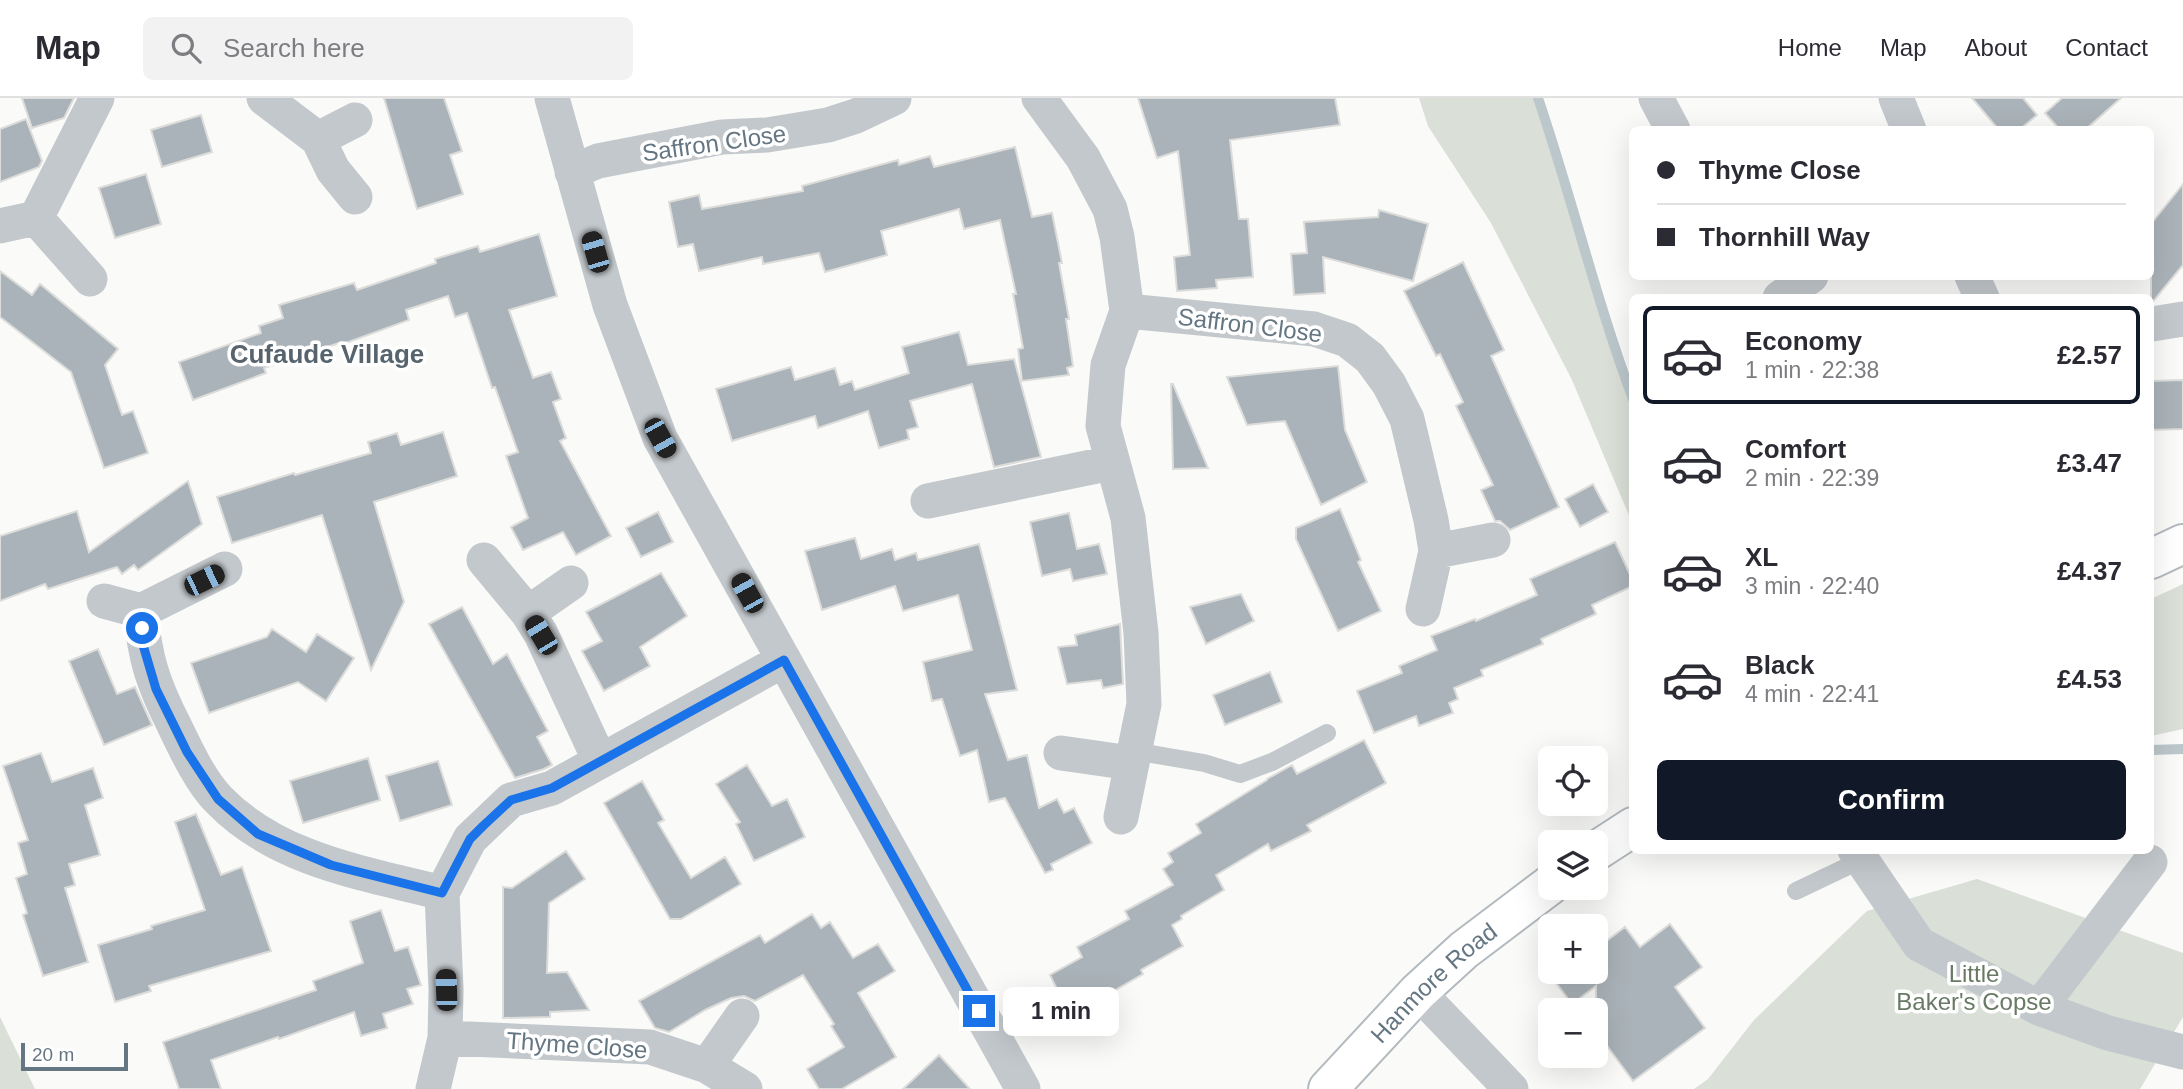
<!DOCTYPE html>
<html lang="en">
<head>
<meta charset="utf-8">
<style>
  body { margin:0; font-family:Helvetica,sans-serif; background:#f2f2f3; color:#2b2b33; height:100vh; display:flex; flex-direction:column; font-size:26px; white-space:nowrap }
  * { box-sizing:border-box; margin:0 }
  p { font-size:23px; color:#7c7c81 }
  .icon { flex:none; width:38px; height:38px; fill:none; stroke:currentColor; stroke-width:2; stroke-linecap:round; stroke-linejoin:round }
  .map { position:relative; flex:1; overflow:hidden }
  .side { position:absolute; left:1629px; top:196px; width:525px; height:560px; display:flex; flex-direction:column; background:#fff; border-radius:10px; box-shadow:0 7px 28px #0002 }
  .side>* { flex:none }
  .top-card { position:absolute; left:1629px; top:28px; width:525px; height:154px; border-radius:10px; box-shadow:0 7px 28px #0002; display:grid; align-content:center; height:154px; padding:0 28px; background:#fff }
  .fabs { position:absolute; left:1538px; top:648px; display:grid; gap:14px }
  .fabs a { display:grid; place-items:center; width:70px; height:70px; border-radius:10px; background:#fff; box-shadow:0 7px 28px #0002; font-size:35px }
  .scale { position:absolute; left:21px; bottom:18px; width:107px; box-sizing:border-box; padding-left:7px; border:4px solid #657683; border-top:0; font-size:19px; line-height:24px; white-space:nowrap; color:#657683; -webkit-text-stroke:5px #fff; paint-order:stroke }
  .end { position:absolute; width:32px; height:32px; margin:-16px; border:9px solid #1a73e8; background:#fff; box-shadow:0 0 0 4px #fff }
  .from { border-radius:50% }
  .bubble { position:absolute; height:49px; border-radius:10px; background:#fff; box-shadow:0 7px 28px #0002; font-size:23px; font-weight:800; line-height:49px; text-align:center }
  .car { position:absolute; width:21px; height:42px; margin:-21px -10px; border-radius:9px; box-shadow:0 0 5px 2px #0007; background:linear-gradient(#222 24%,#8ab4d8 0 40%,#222 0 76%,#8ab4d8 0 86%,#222 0) }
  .top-card b { display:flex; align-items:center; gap:24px; height:66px; font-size:26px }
  .top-card b+b { border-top:2px solid #e1e1e2 }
  .top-card i { width:18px; height:18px; background:#2b2b33 }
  ul { padding:12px 0 0; list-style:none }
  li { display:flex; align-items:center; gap:21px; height:98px; margin:0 14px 10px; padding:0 14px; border:4px solid transparent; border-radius:10px }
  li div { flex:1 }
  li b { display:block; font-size:26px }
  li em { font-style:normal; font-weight:800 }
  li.current { border-color:#111827 }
  li>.icon { width:63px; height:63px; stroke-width:1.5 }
  .button { display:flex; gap:14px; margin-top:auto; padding:14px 28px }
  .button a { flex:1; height:80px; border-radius:10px; background:#111827; color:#fff; font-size:28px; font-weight:800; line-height:80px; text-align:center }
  header { display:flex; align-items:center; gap:42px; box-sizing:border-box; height:98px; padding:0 35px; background:#fff; border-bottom:2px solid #e1e1e2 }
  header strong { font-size:33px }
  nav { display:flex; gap:38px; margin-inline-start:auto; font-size:24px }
  .search { width:490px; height:63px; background:#f2f2f3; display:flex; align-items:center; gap:18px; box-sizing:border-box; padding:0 24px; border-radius:10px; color:#7c7c81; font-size:26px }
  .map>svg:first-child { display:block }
  .green { fill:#dadfd7 }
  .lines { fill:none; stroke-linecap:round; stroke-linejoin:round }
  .stream { stroke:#bbc7cb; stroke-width:10 }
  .building { fill:#aab3b9; stroke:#dcdcda; stroke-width:2 }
  .secondary-casing { stroke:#b3babf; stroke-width:42 }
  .lane { stroke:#c3c8cc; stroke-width:18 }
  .street { stroke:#c3c8cc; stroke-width:35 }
  .secondary { stroke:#fff; stroke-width:38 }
  .route { stroke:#1a73e8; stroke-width:9 }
  .labels { text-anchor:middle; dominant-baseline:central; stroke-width:7; stroke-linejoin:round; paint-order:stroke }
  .street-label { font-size:24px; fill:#657683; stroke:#fff }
  .park-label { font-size:24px; fill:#687a64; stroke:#fff }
  .neighbourhood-label { font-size:26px; font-weight:bold; fill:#57646e; stroke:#fff }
</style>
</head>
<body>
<header>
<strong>Map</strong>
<div class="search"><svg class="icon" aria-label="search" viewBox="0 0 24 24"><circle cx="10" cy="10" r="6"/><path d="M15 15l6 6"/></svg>Search here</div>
<nav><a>Home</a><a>Map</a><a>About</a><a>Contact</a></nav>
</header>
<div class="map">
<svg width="2183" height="991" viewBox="0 0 2183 991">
  <rect width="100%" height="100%" fill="#fafaf8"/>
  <path class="green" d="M1419 0H1538L1565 77 1614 251 1633 294V427L1572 282 1491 125 1428 28Z
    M2183 486V631L2151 638V501Z
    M1977 781 2183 855V919L2140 991H1694L1708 981 1754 922 1867 813Z
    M0 919 35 991H0Z"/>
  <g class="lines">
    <path class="stream" d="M1538 0C1572 100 1596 202 1633 301
      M2151 652 2183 651"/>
  </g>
  <path class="building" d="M22 0H74L64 20 32 30Z
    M384 0H444L462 53 450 57 463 96 417 111Z
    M1138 0H1335L1340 27 1230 42 1239 121H1248L1253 179 1216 182 1217 190 1177 193 1174 159 1190 157 1178 53 1157 60Z
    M1972 0H2023L2037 17 2019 32H1999Z
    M2062 0H2121L2085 32H2060L2045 15Z
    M201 17 212 54 162 69 151 32Z
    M26 21 42 63 39 69 0 84V31Z
    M1015 49 1032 119 1052 115 1062 165H1059L1069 221H1066L1073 268 1067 270 1069 277 1022 283 1018 251 1023 250 1013 196H1016L1000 122 964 131 959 111 881 133 887 157 825 174 819 155 763 166 762 159 699 173 693 146 678 149 669 104 699 97 702 111 803 93 802 88 898 62 899 67 930 58 934 69Z
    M146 76 161 126 115 140 99 90Z
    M2183 86V167L2151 206V126Z
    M1379 112 1428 126 1413 183 1323 159 1325 195 1294 197 1291 156 1307 155 1304 124 1378 119Z
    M539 136 557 198 509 212 533 280 551 274 561 301 553 304 566 340 560 343 611 438 576 457 563 434 523 452 511 429 528 420 506 358 518 354 495 289 492 290 467 215 455 219 448 198 406 212 409 222 343 246 342 244 264 270 266 275 193 302 179 264 261 235 259 228 283 220 279 207 354 185 357 192 436 165 435 161 478 148 480 154Z
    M1463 164 1504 252 1491 258 1559 409 1510 432 1500 423H1495L1481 392 1493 387 1456 308 1463 304 1440 256 1436 258 1404 193Z
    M0 173 32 197 40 186 118 251 105 267 122 317 133 313 148 355 104 370 71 274 0 219Z
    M959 234 968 267 1014 261 1041 359 994 369 972 286 910 303 918 329 907 332 909 341 879 350 868 313 818 330 815 318 732 343 716 291 791 269 795 282 835 270 840 287 852 283 855 292 909 275 902 249Z
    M1338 268 1345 332 1367 384 1321 407 1285 323 1247 327 1227 279Z
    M2183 282V331L2151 332V283Z
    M1171 286H1173L1208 370 1173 371Z
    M443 334 457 378 374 404 404 504 371 572 322 417 232 445 217 399 294 375 295 377 371 355 368 344 397 335 401 347Z
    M188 383 202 426 138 472 134 467 122 476 117 469 48 491 45 486 0 503V438L77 413 89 454Z
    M1593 386 1608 414 1580 429 1565 401Z
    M1340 411 1361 462 1358 464 1381 513 1338 533 1296 441V430Z
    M658 414 673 444 641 459 626 430Z
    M1069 415 1077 451 1099 446 1107 476 1073 483 1070 471 1042 478 1030 424Z
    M855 440 861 461 892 451 895 462 916 455 918 462 979 446 1017 592 985 596 1008 662 1027 657 1039 710 1057 701 1064 715 1074 710 1092 745 1051 766 1053 772 1045 775 1005 700 989 704 977 652 960 658 942 601 932 603 923 564 972 552 958 497 903 513 895 488 822 512 805 453Z
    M1615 444 1633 483V488L1592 507 1596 516 1541 541 1543 546 1481 572 1483 578 1454 590 1458 601 1449 605 1453 615 1419 628 1416 618 1374 635 1357 593 1402 575 1399 568 1437 552 1431 538 1475 521 1476 523 1537 497 1530 481Z
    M661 475 687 518 640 549 650 568 604 593 582 553 602 543 586 514Z
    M1241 496 1254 523 1206 546 1190 509Z
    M462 509 493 566 507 556 548 633 537 639 552 667 544 671 515 680 429 526Z
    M1120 526 1123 586 1103 590 1101 582 1067 586 1058 549 1077 547 1075 537Z
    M272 531 306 554 317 536 354 560 326 603 298 584 209 615 191 565 267 539Z
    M98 551 117 596 135 589 152 627 104 647 69 563Z
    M1270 574 1282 604 1225 627 1213 597Z
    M1364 642 1386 685 1307 727 1311 733 1271 753 1268 746 1216 777 1224 792 1181 818 1182 821 1172 827 1183 848 1141 872 1143 876 1058 925 1044 898 1057 891 1050 877 1082 859 1077 849 1129 821 1125 813 1173 787 1163 771 1173 764 1168 755 1201 735 1196 726 1267 682V681L1292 667 1297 676Z
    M41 655 52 684 93 670 103 700 85 707 100 757 69 766 75 787 65 790 88 864 43 878 23 817 27 815 16 780 27 776 18 745 28 742 3 668Z
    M368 660 380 702 303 725 290 683Z
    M438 663 452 707 400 723 386 678Z
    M747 667 772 708 787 701 805 739 754 763 736 726 740 724 716 686Z
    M642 683 664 722 658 725 691 780 725 759 741 786 681 821H670L604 705Z
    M196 716 221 777 242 769 271 853 149 888 151 893 115 904 98 847 152 831 151 828 205 812 175 724Z
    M566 753 585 781 549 805 547 875 567 874 589 912 550 914V919L503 920V789L512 790Z
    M381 812 395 853 408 849 421 887 407 891 413 906 383 916 387 930 361 938 354 914 279 941 278 939 211 962 221 991H179L163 944 316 892 313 883 363 865 350 823Z
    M812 816 821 830 830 824 853 860 878 846 895 873 858 895 896 959 842 991H819L807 971 844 949 831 928 834 926 803 877 755 903 744 898 731 900 705 912 669 934 655 930 639 903 760 837 765 845Z
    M1670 826 1702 869 1675 889 1705 930 1633 983 1596 933V888L1572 906 1554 882 1566 873H1596V851L1625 829 1640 849Z
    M939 957 970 991H903Z"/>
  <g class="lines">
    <g class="secondary-casing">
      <g id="secondary">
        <path d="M2151 461 2183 446"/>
        <path d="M1596 753 1633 729"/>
        <path id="s1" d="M1328 991 1418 894 1464 852 1550 787"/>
      </g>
    </g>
    <path class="lane" d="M1134 653 1204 665 1240 676 1272 664 1327 635
      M1796 793 1861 762"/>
    <path class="street" d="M264 0 318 41 333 72 355 99
      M552 0 610 207 660 340 1023 991
      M1039 0 1083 60 1110 111 1117 139 1127 213 1108 267 1103 328 1128 420 1141 535 1144 606 1121 719
      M1656 0 1673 32
      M1896 0 1909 32
      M318 41 355 22
      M572 74 598 63 722 39 767 37 828 27 856 18 894 0
      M36 120 97 0
      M0 128 36 120 90 181
      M1972 178 1982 200
      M1780 200 1811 178
      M1127 213 1314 231 1347 242 1370 260 1389 286 1407 321 1431 422 1436 453 1423 511
      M2152 226 2183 221
      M928 403 1111 365
      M1436 453 1493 442
      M484 462 528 515 541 536 600 663
      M104 503 141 513 225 471
      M141 513C144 560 154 588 175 629 186 652 201 684 219 702 277 762 364 775 442 795
      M528 515 571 485
      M1061 655 1131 665
      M1855 752 1919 846 2039 910 2108 935 2183 954
      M1418 894 1511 991
      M2039 910 2150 764
      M445 940 650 949 707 968 745 991
      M707 968 742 918
      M433 991 445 940 446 892 442 795 470 741 511 702 552 690 784 562"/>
    <use href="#secondary" class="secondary"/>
  </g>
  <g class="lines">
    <path class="route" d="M142 530 143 547 156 591 187 654 218 701 258 736 331 767 442 795 470 741 483 728 511 702 552 690 784 562 979 913"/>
  </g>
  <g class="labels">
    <g class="street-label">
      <text transform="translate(714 45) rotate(-8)">Saffron Close</text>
      <text transform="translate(1250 227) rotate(7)">Saffron Close</text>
      <text stroke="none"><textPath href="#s1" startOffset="150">Hanmore Road</textPath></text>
      <text transform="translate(577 947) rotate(4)">Thyme Close</text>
    </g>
    <g class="park-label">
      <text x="1974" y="875">Little<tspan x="1974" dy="28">Baker's Copse</tspan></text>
    </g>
    <g class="neighbourhood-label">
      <text x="327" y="256">Cufaude Village</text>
    </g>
  </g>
</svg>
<div class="fabs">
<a><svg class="icon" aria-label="locate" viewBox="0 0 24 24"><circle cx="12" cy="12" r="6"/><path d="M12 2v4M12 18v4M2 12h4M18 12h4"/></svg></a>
<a><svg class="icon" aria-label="layers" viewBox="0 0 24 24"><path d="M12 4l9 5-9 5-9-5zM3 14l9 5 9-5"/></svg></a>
<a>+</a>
<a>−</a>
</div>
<div class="scale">20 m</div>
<i class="end from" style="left:142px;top:530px"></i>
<i class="end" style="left:979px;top:913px"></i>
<div class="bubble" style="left:1003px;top:889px;width:116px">1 min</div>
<i class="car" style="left:595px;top:154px;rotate:344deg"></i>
<i class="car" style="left:660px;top:340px;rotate:151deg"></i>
<i class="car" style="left:204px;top:482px;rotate:64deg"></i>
<i class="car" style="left:747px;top:495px;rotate:331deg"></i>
<i class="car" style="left:541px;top:537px;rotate:329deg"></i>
<i class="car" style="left:446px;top:892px;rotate:358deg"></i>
<div class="top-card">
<b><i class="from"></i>Thyme Close</b>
<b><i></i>Thornhill Way</b>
</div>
<section class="side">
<ul>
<li class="current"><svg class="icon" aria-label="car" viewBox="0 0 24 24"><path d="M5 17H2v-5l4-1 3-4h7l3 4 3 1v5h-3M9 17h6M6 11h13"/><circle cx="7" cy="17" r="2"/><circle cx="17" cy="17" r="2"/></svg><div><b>Economy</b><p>1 min · 22:38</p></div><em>£2.57</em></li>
<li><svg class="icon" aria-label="car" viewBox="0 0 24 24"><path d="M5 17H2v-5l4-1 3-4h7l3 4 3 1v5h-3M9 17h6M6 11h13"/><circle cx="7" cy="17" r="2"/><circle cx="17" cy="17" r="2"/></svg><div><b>Comfort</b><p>2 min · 22:39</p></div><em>£3.47</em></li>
<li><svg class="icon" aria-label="car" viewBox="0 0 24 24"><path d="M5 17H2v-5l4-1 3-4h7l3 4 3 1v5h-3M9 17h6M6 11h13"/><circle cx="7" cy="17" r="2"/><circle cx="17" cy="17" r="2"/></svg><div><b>XL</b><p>3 min · 22:40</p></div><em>£4.37</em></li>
<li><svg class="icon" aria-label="car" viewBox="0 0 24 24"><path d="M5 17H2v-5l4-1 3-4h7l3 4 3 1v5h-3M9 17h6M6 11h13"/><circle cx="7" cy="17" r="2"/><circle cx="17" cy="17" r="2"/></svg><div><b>Black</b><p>4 min · 22:41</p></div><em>£4.53</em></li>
</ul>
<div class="button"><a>Confirm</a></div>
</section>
</div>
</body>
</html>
